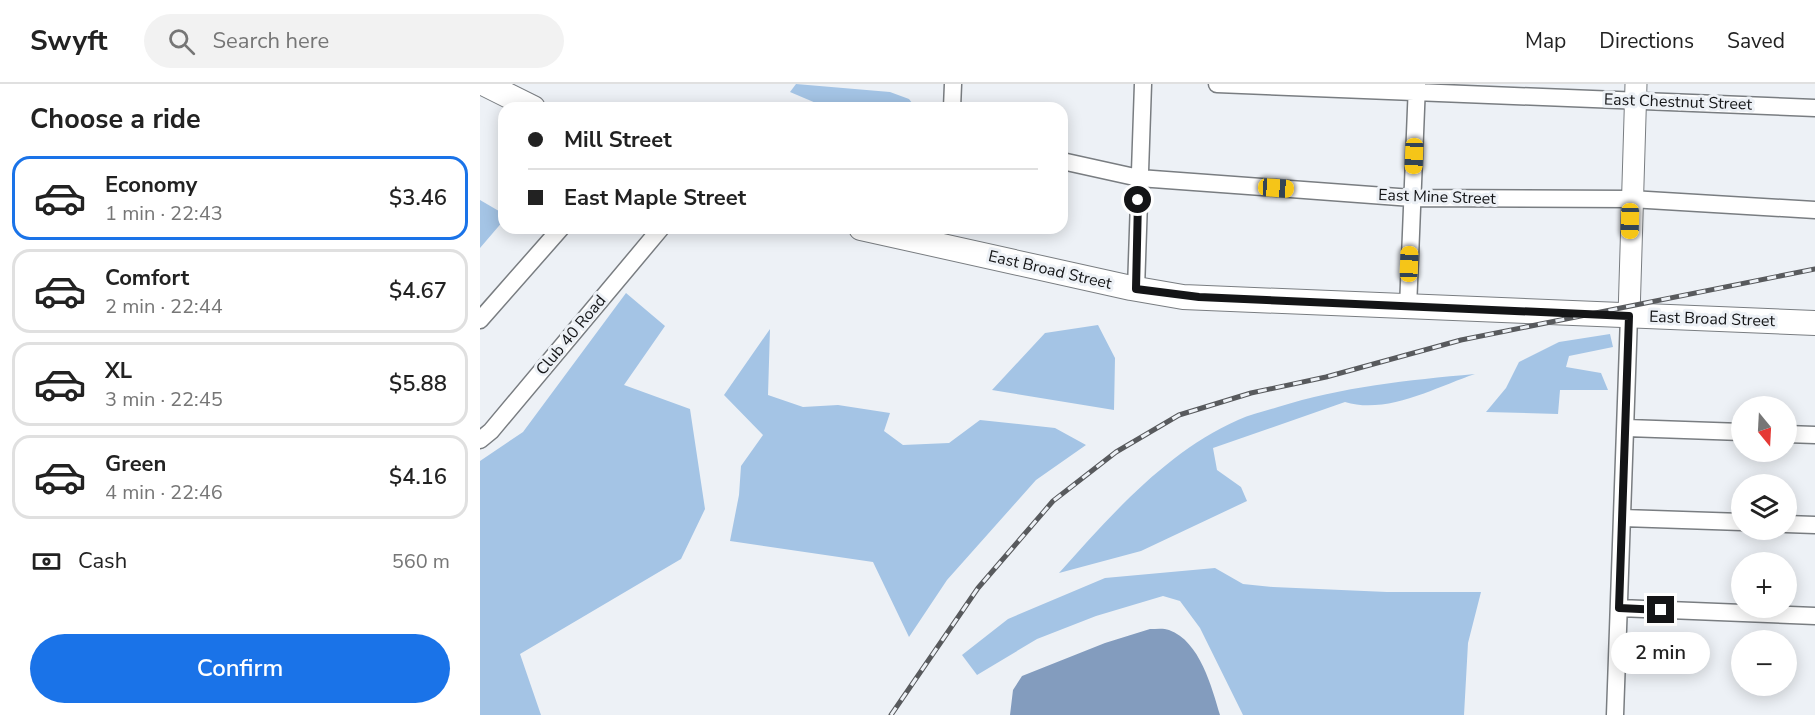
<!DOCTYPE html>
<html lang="en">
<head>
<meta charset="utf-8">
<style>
  body { margin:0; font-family:"Nunito Sans",sans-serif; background:#f2f2f2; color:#222; height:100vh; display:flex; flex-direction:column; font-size:22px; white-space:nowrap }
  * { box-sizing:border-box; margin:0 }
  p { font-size:20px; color:#767676 }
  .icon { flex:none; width:33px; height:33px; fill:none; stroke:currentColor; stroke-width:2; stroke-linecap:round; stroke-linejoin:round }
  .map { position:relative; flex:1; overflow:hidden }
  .panel { display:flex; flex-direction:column; background:#fff; width:480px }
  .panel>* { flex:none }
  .hud { position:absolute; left:18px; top:18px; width:570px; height:132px; border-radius:18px; box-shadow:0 3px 15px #0003; display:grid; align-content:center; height:132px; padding:0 30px; background:#fff }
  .needle { width:39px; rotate:162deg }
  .buttons { position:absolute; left:1251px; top:312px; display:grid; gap:12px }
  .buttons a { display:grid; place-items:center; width:66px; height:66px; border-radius:50%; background:#fff; box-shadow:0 3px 15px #0003; font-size:30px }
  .end { position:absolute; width:27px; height:27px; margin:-14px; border:8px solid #141517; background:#fff; box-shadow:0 0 0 3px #fff }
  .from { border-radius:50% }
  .bubble { position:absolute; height:42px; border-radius:21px; background:#fff; box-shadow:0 3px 15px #0003; font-size:20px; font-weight:600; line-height:42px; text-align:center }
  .car { position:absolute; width:18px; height:36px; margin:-18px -9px; border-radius:8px; box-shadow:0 0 4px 2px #0007; background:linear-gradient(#f5c518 24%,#345 0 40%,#f5c518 0 76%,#345 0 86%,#f5c518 0) }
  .hud b { display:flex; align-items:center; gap:21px; height:57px; font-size:22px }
  .hud b+b { border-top:2px solid #e0e0e0 }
  .hud i { width:15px; height:15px; background:#222 }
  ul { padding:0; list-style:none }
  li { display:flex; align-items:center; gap:18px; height:84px; margin:0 12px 9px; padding:0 18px; border:3px solid #e0e0e0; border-radius:18px }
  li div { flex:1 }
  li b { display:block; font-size:22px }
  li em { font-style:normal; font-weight:600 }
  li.active { border-color:#1a73e8 }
  li>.icon { width:54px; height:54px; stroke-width:1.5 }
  h2 { padding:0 30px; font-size:27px; line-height:72px }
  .pay { display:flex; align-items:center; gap:15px; height:66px; padding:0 30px; font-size:22px }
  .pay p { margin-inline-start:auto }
  .action { display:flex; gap:12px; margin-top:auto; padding:12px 30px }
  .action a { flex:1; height:69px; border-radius:36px; background:#1a73e8; color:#fff; font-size:24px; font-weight:600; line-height:69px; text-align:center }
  header { display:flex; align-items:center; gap:36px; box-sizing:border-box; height:84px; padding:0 30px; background:#fff; border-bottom:2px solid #e0e0e0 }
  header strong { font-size:28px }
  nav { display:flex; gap:33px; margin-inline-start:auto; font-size:21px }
  .search { width:420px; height:54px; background:#f2f2f2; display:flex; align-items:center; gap:15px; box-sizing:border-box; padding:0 21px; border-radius:33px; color:#767676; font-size:22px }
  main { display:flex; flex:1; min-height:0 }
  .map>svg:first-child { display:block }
  .forest { fill:#a4c4e5 }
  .water { fill:#839cbe }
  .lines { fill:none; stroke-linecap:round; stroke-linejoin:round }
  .minor-casing { stroke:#797d81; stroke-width:19 }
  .major-casing { stroke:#797d81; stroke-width:23 }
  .highway-casing { stroke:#797d81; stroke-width:26 }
  .minor { stroke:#fff; stroke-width:16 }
  .major { stroke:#fff; stroke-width:21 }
  .highway { stroke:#fff; stroke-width:24 }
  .rail-casing { stroke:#585a5d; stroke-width:5 }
  .rail { stroke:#edf1f6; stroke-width:3; stroke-dasharray:9; stroke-linecap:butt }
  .route { stroke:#141517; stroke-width:8 }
  .labels { text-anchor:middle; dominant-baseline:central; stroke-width:6; stroke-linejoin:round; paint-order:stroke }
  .street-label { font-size:16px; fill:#141517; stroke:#edf1f6 }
</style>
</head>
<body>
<header>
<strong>Swyft</strong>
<div class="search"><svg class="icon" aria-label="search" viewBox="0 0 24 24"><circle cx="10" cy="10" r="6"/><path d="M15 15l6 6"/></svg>Search here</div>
<nav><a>Map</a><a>Directions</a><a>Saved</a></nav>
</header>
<main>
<section class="panel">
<h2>Choose a ride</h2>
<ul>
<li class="active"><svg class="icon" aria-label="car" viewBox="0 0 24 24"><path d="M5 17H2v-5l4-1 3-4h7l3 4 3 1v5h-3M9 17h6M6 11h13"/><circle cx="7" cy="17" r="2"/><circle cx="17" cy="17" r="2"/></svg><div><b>Economy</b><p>1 min · 22:43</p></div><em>$3.46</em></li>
<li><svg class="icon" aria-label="car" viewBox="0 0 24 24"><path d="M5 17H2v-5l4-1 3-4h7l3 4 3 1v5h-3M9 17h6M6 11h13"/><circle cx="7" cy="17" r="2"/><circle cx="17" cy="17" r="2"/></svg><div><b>Comfort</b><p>2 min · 22:44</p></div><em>$4.67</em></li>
<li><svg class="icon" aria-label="car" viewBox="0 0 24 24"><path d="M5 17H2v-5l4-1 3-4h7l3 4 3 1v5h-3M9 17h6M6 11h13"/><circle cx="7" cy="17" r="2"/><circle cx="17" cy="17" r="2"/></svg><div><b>XL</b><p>3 min · 22:45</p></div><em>$5.88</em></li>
<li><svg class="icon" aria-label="car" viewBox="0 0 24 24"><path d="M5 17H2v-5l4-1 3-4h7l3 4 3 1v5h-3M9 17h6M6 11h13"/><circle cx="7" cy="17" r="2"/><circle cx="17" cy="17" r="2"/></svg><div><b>Green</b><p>4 min · 22:46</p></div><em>$4.16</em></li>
</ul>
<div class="pay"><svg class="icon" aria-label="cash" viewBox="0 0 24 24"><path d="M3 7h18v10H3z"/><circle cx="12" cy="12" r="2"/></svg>Cash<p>560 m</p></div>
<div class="action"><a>Confirm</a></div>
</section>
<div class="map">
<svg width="1335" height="631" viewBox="0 0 1335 631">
  <rect width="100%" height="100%" fill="#edf1f6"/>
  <path class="forest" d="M316 0 410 8 429 15 436 24H397L387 21 343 22 310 8Z
    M0 116 24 130V136L0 164Z
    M146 209 185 242 144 301 210 325 225 425 201 475 40 570 61 631H0V377L43 348Z
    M618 241 635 274 634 326 512 306 565 249Z
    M290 245 288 311 323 323 358 321 410 329 404 347 423 361 469 359 500 336 575 344 606 361 556 396 467 496 429 553 393 478 250 457 259 411 261 382 283 351 244 311Z
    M1130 250 1133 263 1089 272 1086 283 1121 289 1128 306H1080L1078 330 1006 328 1026 304 1039 278 1079 258Z
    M995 290C956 303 907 331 865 318L733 364 737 386 761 403 767 417 661 467 579 489C631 431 686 368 758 336 771 330 785 327 798 323 862 303 928 296 995 290Z
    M735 484 763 500 793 503 907 508H1001L988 559 984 631H763L720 544 700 517 683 512 616 532 557 555 497 591 482 571 528 535 625 494Z"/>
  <path class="water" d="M670 545C676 545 684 544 689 546 720 557 732 604 740 631H530L533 606 542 592 625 559Z"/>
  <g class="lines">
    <g class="minor-casing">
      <path id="minor" d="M737 0 1335 24
        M472 24 473 0
        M582 77 659 94 932 114 1151 115 1335 126
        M656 205 663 0
        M928 224 937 0
        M0 236 81 144
        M1147 344 1262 348
        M1306 350 1335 351
        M0 356 11 347 181 144
        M1143 434 1262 438
        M1306 440 1335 441
        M1139 524 1335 532
        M1135 631 1149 232"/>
    </g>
    <g class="major-casing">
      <path id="major" d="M1149 232 1156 0"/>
    </g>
    <g class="highway-casing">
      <path id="highway" d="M5 0 53 24
        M381 144 651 204 703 213 1335 239"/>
    </g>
    <use href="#minor" class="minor"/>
    <use href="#major" class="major"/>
    <use href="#highway" class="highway"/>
    <g class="rail-casing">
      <path id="rail" d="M411 631 498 504 573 417 636 368 699 331 771 309 846 293 981 256 1335 185"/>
    </g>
    <use href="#rail" class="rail"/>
  </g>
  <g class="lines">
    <path class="route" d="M658 116 656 205 719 213 1149 232 1139 524 1181 526"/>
  </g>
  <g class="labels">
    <g class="street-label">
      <text transform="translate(1198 18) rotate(2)">East Chestnut Street</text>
      <text transform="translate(957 113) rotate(2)">East Mine Street</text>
      <text transform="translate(570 186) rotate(13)">East Broad Street</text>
      <text transform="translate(1232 235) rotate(2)">East Broad Street</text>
      <text transform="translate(91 251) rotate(-50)">Club 40 Road</text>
    </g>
  </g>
</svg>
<div class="buttons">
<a><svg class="needle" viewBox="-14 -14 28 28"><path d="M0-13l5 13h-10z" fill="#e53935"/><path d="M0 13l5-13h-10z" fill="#767676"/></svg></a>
<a><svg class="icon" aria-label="layers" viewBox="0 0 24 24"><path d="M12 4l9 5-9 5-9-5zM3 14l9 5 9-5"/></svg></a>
<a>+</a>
<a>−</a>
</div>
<i class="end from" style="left:658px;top:116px"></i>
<i class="end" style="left:1181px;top:526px"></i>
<div class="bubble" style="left:1131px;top:548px;width:99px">2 min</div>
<i class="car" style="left:934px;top:72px;rotate:182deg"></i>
<i class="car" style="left:796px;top:104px;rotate:94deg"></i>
<i class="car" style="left:1150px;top:137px;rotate:181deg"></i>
<i class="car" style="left:929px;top:180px;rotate:2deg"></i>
<div class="hud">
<b><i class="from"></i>Mill Street</b>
<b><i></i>East Maple Street</b>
</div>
</div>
</main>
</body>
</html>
